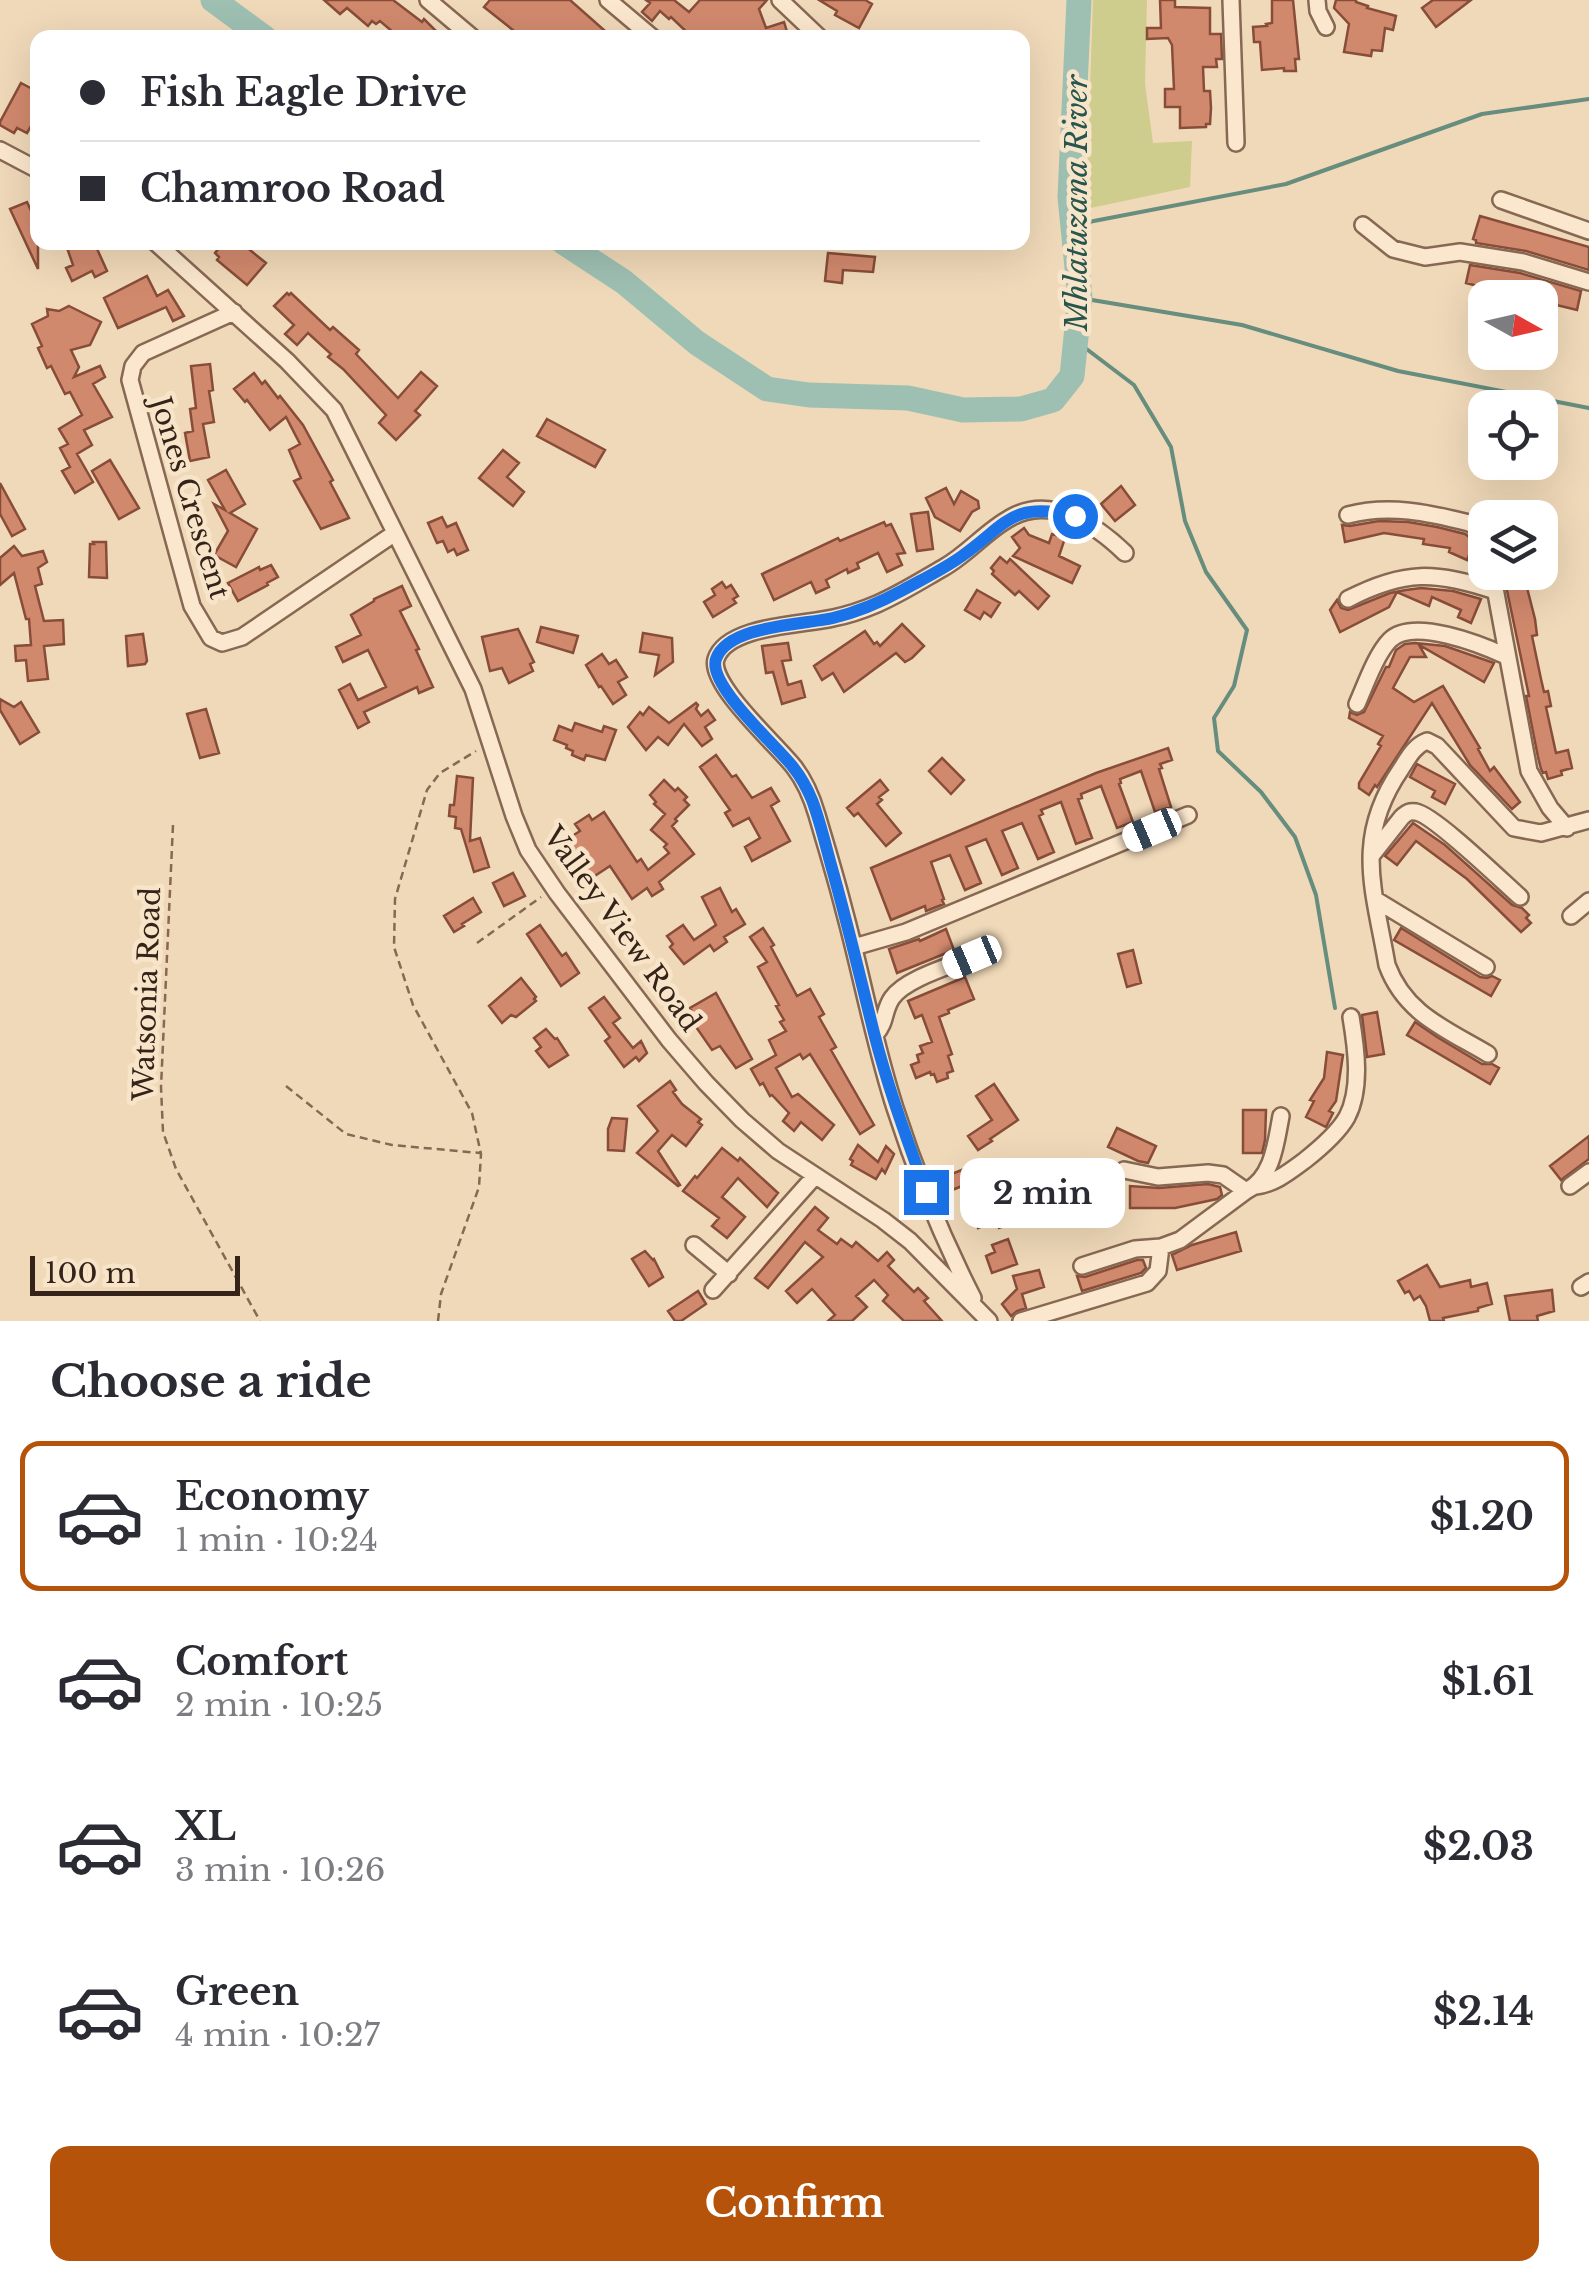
<!DOCTYPE html>
<html lang="en">
<head>
<meta charset="utf-8">
<style>
  body { margin:0; font-family:"Libre Baskerville",serif; background:#f2f2f3; color:#2b2b33; height:100vh; display:flex; flex-direction:column; font-size:38px; white-space:nowrap }
  * { box-sizing:border-box; margin:0 }
  p { font-size:32px; color:#7c7c81 }
  .icon { flex:none; width:55px; height:55px; fill:none; stroke:currentColor; stroke-width:2; stroke-linecap:round; stroke-linejoin:round }
  .map { position:relative; height:1321px; overflow:hidden }
  .details { display:flex; flex-direction:column; background:#fff; flex:1 }
  .details>* { flex:none }
  .guide { position:absolute; left:30px; top:30px; width:1000px; height:220px; border-radius:20px; box-shadow:0 10px 40px #0002; display:grid; align-content:center; height:220px; padding:0 50px; background:#fff }
  .needle { width:65px; rotate:98deg }
  .tools { position:absolute; left:1468px; top:280px; display:grid; gap:20px }
  .tools a { display:grid; place-items:center; width:90px; height:90px; border-radius:20px; background:#fff; box-shadow:0 10px 40px #0002; font-size:50px }
  .scale { position:absolute; left:30px; bottom:25px; width:210px; box-sizing:border-box; padding-left:10px; border:5px solid #352319; border-top:0; font-size:28px; line-height:35px; white-space:nowrap; color:#352319; -webkit-text-stroke:8px #f7e4c9; paint-order:stroke }
  .end { position:absolute; width:45px; height:45px; margin:-22px; border:12px solid #1a73e8; background:#fff; box-shadow:0 0 0 5px #fff }
  .from { border-radius:50% }
  .bubble { position:absolute; height:70px; border-radius:20px; background:#fff; box-shadow:0 10px 40px #0002; font-size:32px; font-weight:700; line-height:70px; text-align:center }
  .car { position:absolute; width:30px; height:60px; margin:-30px -15px; border-radius:12px; box-shadow:0 0 8px 2px #0007; background:linear-gradient(#fff 24%,#345 0 40%,#fff 0 76%,#345 0 86%,#fff 0) }
  .guide b { display:flex; align-items:center; gap:35px; height:95px; font-size:38px }
  .guide b+b { border-top:2px solid #e1e1e2 }
  .guide i { width:25px; height:25px; background:#2b2b33 }
  ul { padding:0; list-style:none }
  li { display:flex; align-items:center; gap:30px; height:150px; margin:0 20px 15px; padding:0 30px; border:5px solid transparent; border-radius:20px }
  li div { flex:1 }
  li b { display:block; font-size:38px }
  li em { font-style:normal; font-weight:700 }
  li.active { border-color:#b45309 }
  li>.icon { width:90px; height:90px; stroke-width:1.5 }
  h2 { padding:0 50px; font-size:45px; line-height:120px }
  .action { display:flex; gap:20px; margin-top:auto; padding:20px 50px }
  .action a { flex:1; height:115px; border-radius:20px; background:#b45309; color:#fff; font-size:40px; font-weight:700; line-height:115px; text-align:center }
  .map>svg:first-child { display:block }
  .green { fill:#cecd8d }
  .lines { fill:none; stroke-linecap:round; stroke-linejoin:round }
  .stream { stroke:#668d7e; stroke-width:4 }
  .river { stroke:#9ec0b2; stroke-width:25 }
  .building { fill:#d1896d; stroke:#884d38; stroke-width:2.5 }
  .minor-casing { stroke:#876853; stroke-width:20 }
  .path { stroke:#876853; stroke-width:2.5; stroke-dasharray:8 5; stroke-linecap:butt }
  .minor { stroke:#fbe7cd; stroke-width:15 }
  .route { stroke:#1a73e8; stroke-width:12 }
  .labels { text-anchor:middle; dominant-baseline:central; stroke-width:9; stroke-linejoin:round; paint-order:stroke }
  .street-label { font-size:28px; fill:#352319; stroke:#f7e4c9 }
  .water-label { font-size:30px; font-style:italic; fill:#27564d; stroke:#f7e4c9 }
</style>
</head>
<body>
<div class="map">
<svg width="1589" height="1321" viewBox="0 0 1589 1321">
  <rect width="100%" height="100%" fill="#f0d9b9"/>
  <path class="green" d="M1093 0H1147L1145 84 1153 143 1192 141 1190 187 1086 209Z"/>
  <g class="lines">
    <path class="stream" d="M1073 225 1286 184 1482 114 1589 99
      M1080 298 1242 325 1398 371 1589 408
      M1076 341 1134 385 1171 447 1185 521 1206 572 1247 630 1234 686 1214 718 1218 751 1261 792 1295 837 1316 895 1335 1008"/>
    <path class="river" d="M213 0 265 38
      M563 242 624 282 697 343 767 389 809 395 908 398 963 410 1021 409 1053 400 1072 376 1080 298 1070 197 1079 0"/>
  </g>
  <path class="building" d="M324 0H393L422 22 424 19 443 38H400L380 21 376 24 372 21 368 26 347 8 340 14Z
    M490 0H570L613 38H523L484 7Z
    M646 0H674L689 12 700 0H767L759 9 766 28 784 22 789 38H693L671 17 669 19 660 11 652 21 642 12 650 3Z
    M819 0H865L872 4 859 28 835 15 837 11Z
    M1160 0H1175V7L1210 8V34H1221L1222 59H1216L1217 67H1203L1204 91H1210L1211 108 1210 124H1206V127L1180 128V107H1165V89H1174L1172 45 1168 38 1147 39V28H1161Z
    M1272 0H1293L1299 59H1295L1296 71H1284V68L1262 70 1260 42H1254L1253 27 1267 26 1266 24 1272 23Z
    M1336 0H1356V2L1368 6 1367 8 1396 16 1393 30 1385 28 1382 51 1372 50 1371 56 1344 52 1349 24 1334 8Z
    M1433 0H1471L1436 27 1422 8Z
    M21 83 38 92V114L27 133 17 128 14 133 0 125V122Z
    M27 202 38 226V269L10 209Z
    M1480 216 1589 247V270L1526 251 1476 243V240L1473 239Z
    M65 242H94L107 271 95 277 92 271 72 281 66 268 73 265Z
    M224 242H240L266 263 247 285 217 260 219 257 215 253Z
    M828 253 875 257 873 272 843 270 842 283 825 281Z
    M1470 265 1520 273 1581 291 1577 310 1540 301V298H1526L1466 283Z
    M147 276 157 296 168 290 184 316 173 321 166 307 118 328 104 298Z
    M287 293 289 295 291 293 330 330 333 327 359 350 356 354 398 398 421 372 437 386 417 409 415 411 420 415 396 440 379 423 386 415 343 369 328 357 331 354 308 333 297 345 285 334 294 325 274 306Z
    M69 306 101 322 90 345 71 350 79 367 74 377 100 366 105 377 93 384 112 417 84 430 92 445 77 454 93 482 75 493 62 471 70 467 60 448 68 444 59 429 82 415 70 392 65 394 51 366 47 368 38 348 42 346 32 324 48 316 47 309 59 311Z
    M210 364 213 390 209 391 214 422 203 424 209 457 190 461 185 433 193 431 190 409 196 408 191 366Z
    M254 373 262 384 265 381 278 398 280 396 303 425 333 480 330 482 349 518 321 529 294 481 301 478 289 450 300 444 286 417 270 430 247 400 245 402 234 389Z
    M547 419 605 450 595 467 537 436Z
    M503 450 519 463 507 477 524 492 513 506 479 478Z
    M110 460 139 508 119 519 92 471Z
    M226 470 245 504 230 513 257 529 236 567 214 555 228 531 214 504 225 510 208 480Z
    M0 483 25 529 12 536 0 514Z
    M1121 486 1135 505 1115 521 1101 504Z
    M946 488 954 504 961 491 978 501 979 508 972 512 960 531 935 517 926 498Z
    M928 512 933 549 917 551 911 514Z
    M442 517 447 527 456 523 468 550 457 555 454 549 448 552 443 541 437 543 428 523Z
    M1379 521 1408 522 1437 527 1465 534 1475 541 1467 560 1449 552 1450 548 1423 544 1424 539 1384 533 1345 542 1342 525 1350 526Z
    M884 522 886 526 891 524 905 553 897 554 902 565 887 572 878 553 857 563 859 568 848 573 847 569 826 580 829 587 816 593 811 582 774 600 762 574 838 538 840 541Z
    M1024 528 1029 535 1049 543 1052 534 1065 538 1059 556 1080 566 1072 583 1013 556 1020 548 1012 537Z
    M93 542H106L107 578 89 577 90 544H94Z
    M14 546 22 556 43 551 47 562 38 568 42 584 35 586 44 621 63 620 64 644 44 646 48 679 28 681 26 660 16 661 15 646 31 645 29 619H26L14 573 0 585V558Z
    M1000 557 1007 563 1010 559 1049 596 1038 609 1019 591 1015 595 992 574 994 571 991 568Z
    M271 565 278 577 267 583 268 585 238 601 228 583 259 567 260 570Z
    M1524 576 1535 619 1537 635 1532 636 1541 679 1544 692 1548 691 1551 706 1546 707 1556 753 1568 750 1572 768 1561 771 1562 775 1548 779 1546 772 1543 773 1541 769 1538 757 1526 696H1529L1505 581Z
    M722 582 726 588 731 585 738 596 733 599 736 603 713 617 704 602 715 595 712 589Z
    M402 586 411 606 400 611 419 649 416 650 433 687 419 693 417 687 364 712 369 722 358 728 339 690 350 684 358 700 386 687 368 650 343 662 336 647 361 635 351 615 374 601V599Z
    M1421 588 1453 591 1481 599 1471 623 1458 617 1461 610 1432 597 1429 606 1397 592 1389 607 1340 632 1330 610 1337 600 1341 608 1348 610 1390 593 1406 590Z
    M977 590 1000 603 991 617 984 612 980 619 965 610Z
    M902 624 924 646 912 658 905 662 896 653 844 692 833 673 822 680 814 666 865 631 874 644 877 642 880 646Z
    M541 627 578 636 573 653 537 642Z
    M518 629 534 662 530 664 533 671 509 683 502 668 490 671 482 637Z
    M643 633 672 638 673 662 655 675 659 655 640 652Z
    M143 634 147 661 145 664 128 666 126 636Z
    M788 643 791 660 782 661 788 685 801 681 805 697 782 704 773 672 766 673 762 646Z
    M1415 643 1445 646 1494 663 1484 682 1419 645 1426 657H1410L1393 688 1414 702 1443 686 1480 748 1478 749 1490 771 1494 767 1520 802 1512 809 1470 765 1432 703 1377 787 1375 785 1369 795 1359 788V783L1381 746 1378 744 1383 736 1349 718 1350 712 1357 715 1364 712 1386 667H1389L1396 650 1405 644Z
    M602 654 609 664 616 660 627 677 618 682 626 695 613 704 601 686 599 687 586 665Z
    M0 699 14 707 21 702 39 732 20 744 0 710Z
    M696 703 698 705 696 709 701 716 708 710 715 720 705 727 712 739 702 746 684 724 668 745 658 737 646 750 628 727 640 712 643 715 649 707 669 723Z
    M206 709 219 753 200 758 187 714Z
    M575 723 602 732 604 726 616 730 605 760 586 755 584 760 572 755 573 751 566 748 567 745 554 740 559 726 572 731Z
    M1168 748 1172 760 1160 764 1162 768 1159 769 1171 807 1155 812 1141 771 1120 779 1121 783 1119 784 1133 822 1117 828 1101 786 1081 794 1082 798 1078 799 1092 838 1076 844 1061 802 1041 810 1043 814 1039 816 1054 852 1038 859 1022 823 1002 831 1018 868 1002 875 986 839 966 847 981 883 965 890 950 855 931 862 944 899 942 900 944 904 926 911 925 906 891 920 871 868 1096 773Z
    M716 755 732 777 736 775 752 798 771 788 779 801 771 806 790 841 752 861 745 847 760 838 749 818 733 826 725 813 730 810 700 767Z
    M942 758 964 780 951 794 929 771Z
    M1417 764 1455 784 1445 804 1432 797 1435 791 1410 777Z
    M457 776 473 778 470 841 480 838 489 867 474 872 461 829 455 828 456 817 449 816 450 805H454Z
    M664 780 675 791 678 788 687 797 684 800 689 805 675 819 677 821 672 826 694 854 659 882 663 889 652 896 647 888 632 899 610 866 590 879 578 860 571 865 562 851 573 844 569 838 580 831 575 824 589 815 592 820 604 812 637 862 641 859 648 870 669 853 664 847 667 844 651 830 665 814 654 804 656 802 650 795Z
    M880 780 888 790 879 797 882 800 877 804 901 833 886 846 858 813 854 816 847 808Z
    M1413 823 1445 845 1512 905 1522 908 1529 915 1526 918 1531 923 1521 932 1467 879 1416 841 1397 865 1385 856Z
    M513 873 525 896 504 906 493 883Z
    M720 888 732 912 736 909 745 924 724 937 727 942 714 951 710 945 684 964 670 947 673 944 667 936 683 925 694 940 716 925 702 897Z
    M473 898 481 912 462 924 464 926 454 932 444 916Z
    M540 925 562 956 566 953 579 973 561 986 527 934Z
    M763 928 774 945 771 947 797 996 810 989 824 1014 819 1017 836 1047 831 1050 874 1125 860 1134 810 1054 803 1059 800 1054 776 1068 792 1097 798 1094 834 1125 822 1140 801 1122 794 1131 783 1121 789 1113 772 1095 770 1096 763 1083 760 1085 751 1069 776 1055 769 1040 786 1031 780 1022 784 1020 776 1006 779 1005 758 967 767 962 750 937Z
    M1401 928 1480 977 1487 978 1492 976 1500 980 1491 996 1394 940Z
    M946 929 954 950 897 973 889 949 919 939 920 941Z
    M1133 950 1141 983 1127 987 1118 954Z
    M965 977 974 999 948 1010 949 1013 939 1017 952 1054 948 1056 953 1071 947 1073 948 1078 937 1082 934 1074 931 1075 930 1072 916 1078 911 1065 919 1062 917 1055 923 1053 920 1046 932 1042 922 1015 915 1018 908 1001Z
    M521 978 536 997 534 999 536 1001 516 1017 511 1015 502 1023 489 1006Z
    M716 993 752 1059 736 1068 720 1046 712 1050 694 1024 698 1021 690 1008Z
    M604 997 620 1018 613 1023 633 1048 641 1041 647 1053 639 1061 636 1057 624 1067 605 1041 610 1037 589 1008Z
    M1377 1012 1384 1054 1367 1057 1362 1015Z
    M1415 1022 1437 1037 1482 1064H1492L1499 1068 1490 1084 1407 1035Z
    M546 1029 555 1039 557 1038 568 1055 549 1067 536 1051 541 1047 534 1038Z
    M1327 1052 1343 1055 1336 1101 1329 1111 1333 1113 1326 1127 1306 1117 1314 1101 1310 1100 1324 1078Z
    M670 1081 676 1090 673 1092 682 1104 701 1119 698 1122 702 1125 686 1146 672 1135 658 1151 680 1185 678 1186 637 1153 658 1131 638 1106Z
    M994 1084 1018 1120 990 1139 992 1141 978 1150 968 1136 992 1120 976 1096Z
    M1243 1110H1266L1265 1140 1262 1153H1243Z
    M612 1118 627 1119 624 1151 608 1150V1129Z
    M1117 1128 1156 1146 1148 1163 1138 1161 1108 1147Z
    M1589 1136V1159L1561 1180 1550 1166Z
    M858 1145 878 1162 886 1146 894 1154 885 1173 882 1169 876 1179 851 1165 853 1161 850 1159Z
    M722 1148 738 1161 740 1158 778 1193 767 1207 738 1178 722 1197 745 1217 727 1238 712 1226 719 1218 683 1191 695 1176 697 1178Z
    M984 1161 994 1185 985 1189 993 1210 1005 1205 1012 1223 999 1228 996 1220 978 1228 962 1186 945 1193 939 1179Z
    M1208 1184 1220 1187 1222 1195 1217 1199 1175 1208H1130V1186L1159 1188Z
    M815 1207 828 1218 818 1230 837 1244 841 1239 852 1247 856 1242 878 1261 887 1252 894 1260 888 1266 914 1292 918 1288 928 1298 924 1301 942 1321H904L883 1301 888 1295 874 1280 856 1296 867 1307 852 1321H828L835 1315 812 1289 797 1303 786 1291 823 1257 805 1242 768 1288 755 1278Z
    M1236 1232 1241 1251 1177 1270 1172 1255 1192 1245Z
    M1008 1239 1017 1264 992 1273 986 1256 995 1252 992 1245Z
    M645 1251 653 1260 654 1259 663 1277 649 1286 632 1259Z
    M1137 1260H1143L1146 1268 1141 1273 1082 1291 1077 1276 1085 1277Z
    M1427 1265 1440 1287 1470 1280 1471 1287 1487 1283 1492 1304 1478 1308V1311L1443 1318 1444 1321H1430L1426 1306 1420 1296 1414 1300 1409 1291 1405 1293 1398 1281Z
    M1039 1270 1044 1287 1022 1294 1026 1308 1017 1311 1011 1316 1002 1304 1017 1289 1013 1276Z
    M1552 1290 1554 1311 1537 1316 1538 1321H1510L1505 1296Z
    M698 1291 706 1304 681 1321H675L668 1311Z"/>
  <g class="lines">
    <g class="minor-casing">
      <path id="minor" d="M428 0 473 38
        M608 0 653 38
        M780 0 820 38
        M1231 0 1236 143
        M1317 0 1318 11 1326 27
        M0 150 38 170
        M1501 200 1589 231
        M1363 225 1393 249 1425 257 1460 252 1523 262 1589 282
        M155 242 287 361 334 410 473 689 514 816 528 850 557 893 669 1040 706 1083 742 1120 778 1151 883 1220 910 1241 989 1321
        M234 312 143 353 133 366 130 380 192 606 211 638 222 643 242 637 395 533
        M1348 515C1389 504 1429 513 1469 523L1478 528 1485 535
        M1492 572 1529 771 1550 808 1567 828
        M1348 599C1404 570 1436 571 1495 591
        M1357 704C1365 686 1376 654 1390 640 1413 617 1482 645 1506 656
        M1372 855 1402 817C1407 813 1408 811 1416 812 1434 815 1502 881 1520 897
        M1376 900 1486 967
        M1571 916 1589 901
        M854 947 906 932 1188 815
        M875 1035C887 1022 883 1011 892 998 905 979 950 966 972 957
        M1488 1054C1446 1029 1405 1014 1387 965 1374 889 1353 839 1401 769 1408 758 1414 746 1427 741L1437 746 1514 828 1541 833 1589 820
        M1124 1170 1158 1177 1208 1173 1223 1175 1246 1191
        M1256 1186C1274 1184 1289 1172 1304 1161 1318 1150 1338 1133 1347 1117 1362 1088 1356 1047 1351 1017
        M1570 1186 1589 1172
        M694 1245 729 1274
        M1082 1266 1135 1249 1161 1247 1180 1240 1246 1191C1273 1178 1276 1142 1281 1116
        M1581 1287 1589 1282
        M713 1290 815 1176
        M973 1298C942 1237 916 1173 895 1108 874 1043 862 976 844 910 836 878 826 846 817 815 812 798 805 781 794 767 778 746 708 684 716 659 727 625 804 625 833 618 848 615 863 610 877 604 900 594 922 580 943 568 968 554 986 531 1010 518 1051 494 1096 525 1125 553
        M1021 1321 1147 1283 1158 1271 1161 1247"/>
    </g>
    <path class="path" d="M173 825 161 1087 163 1132 176 1169 260 1321
      M477 943 541 897
      M286 1086 346 1134 392 1145 480 1153
      M438 1321 441 1294 479 1187 481 1154 472 1113 413 1005 394 947 395 899 427 790 440 773 476 751"/>
    <use href="#minor" class="minor"/>
  </g>
  <g class="lines">
    <path class="route" d="M926 1192C907 1139 888 1088 874 1033 860 977 847 921 831 865 825 843 820 821 812 800 807 788 801 777 793 767 777 746 707 685 716 659 728 625 803 625 833 618 858 612 881 602 903 590 923 579 944 569 962 556 1008 523 1012 501 1075 516"/>
  </g>
  <g class="labels">
    <g class="street-label">
      <text transform="translate(190 498) rotate(73)">Jones Crescent</text>
      <text transform="translate(622 929) rotate(54)">Valley View Road</text>
      <text transform="translate(147 994) rotate(-88)">Watsonia Road</text>
    </g>
    <g class="water-label">
      <text transform="translate(1076 203) rotate(-90)">Mhlatuzana River</text>
    </g>
  </g>
</svg>
<div class="tools">
<a><svg class="needle" viewBox="-14 -14 28 28"><path d="M0-13l5 13h-10z" fill="#e53935"/><path d="M0 13l5-13h-10z" fill="#7c7c81"/></svg></a>
<a><svg class="icon" aria-label="locate" viewBox="0 0 24 24"><circle cx="12" cy="12" r="6"/><path d="M12 2v4M12 18v4M2 12h4M18 12h4"/></svg></a>
<a><svg class="icon" aria-label="layers" viewBox="0 0 24 24"><path d="M12 4l9 5-9 5-9-5zM3 14l9 5 9-5"/></svg></a>
</div>
<div class="scale">100 m</div>
<i class="end from" style="left:1075px;top:516px"></i>
<i class="end" style="left:926px;top:1192px"></i>
<div class="bubble" style="left:960px;top:1158px;width:165px">2 min</div>
<i class="car" style="left:1152px;top:830px;rotate:247deg"></i>
<i class="car" style="left:972px;top:957px;rotate:247deg"></i>
<div class="guide">
<b><i class="from"></i>Fish Eagle Drive</b>
<b><i></i>Chamroo Road</b>
</div>
</div>
<section class="details">
<h2>Choose a ride</h2>
<ul>
<li class="active"><svg class="icon" aria-label="car" viewBox="0 0 24 24"><path d="M5 17H2v-5l4-1 3-4h7l3 4 3 1v5h-3M9 17h6M6 11h13"/><circle cx="7" cy="17" r="2"/><circle cx="17" cy="17" r="2"/></svg><div><b>Economy</b><p>1 min · 10:24</p></div><em>$1.20</em></li>
<li><svg class="icon" aria-label="car" viewBox="0 0 24 24"><path d="M5 17H2v-5l4-1 3-4h7l3 4 3 1v5h-3M9 17h6M6 11h13"/><circle cx="7" cy="17" r="2"/><circle cx="17" cy="17" r="2"/></svg><div><b>Comfort</b><p>2 min · 10:25</p></div><em>$1.61</em></li>
<li><svg class="icon" aria-label="car" viewBox="0 0 24 24"><path d="M5 17H2v-5l4-1 3-4h7l3 4 3 1v5h-3M9 17h6M6 11h13"/><circle cx="7" cy="17" r="2"/><circle cx="17" cy="17" r="2"/></svg><div><b>XL</b><p>3 min · 10:26</p></div><em>$2.03</em></li>
<li><svg class="icon" aria-label="car" viewBox="0 0 24 24"><path d="M5 17H2v-5l4-1 3-4h7l3 4 3 1v5h-3M9 17h6M6 11h13"/><circle cx="7" cy="17" r="2"/><circle cx="17" cy="17" r="2"/></svg><div><b>Green</b><p>4 min · 10:27</p></div><em>$2.14</em></li>
</ul>
<div class="action"><a>Confirm</a></div>
</section>
</body>
</html>
